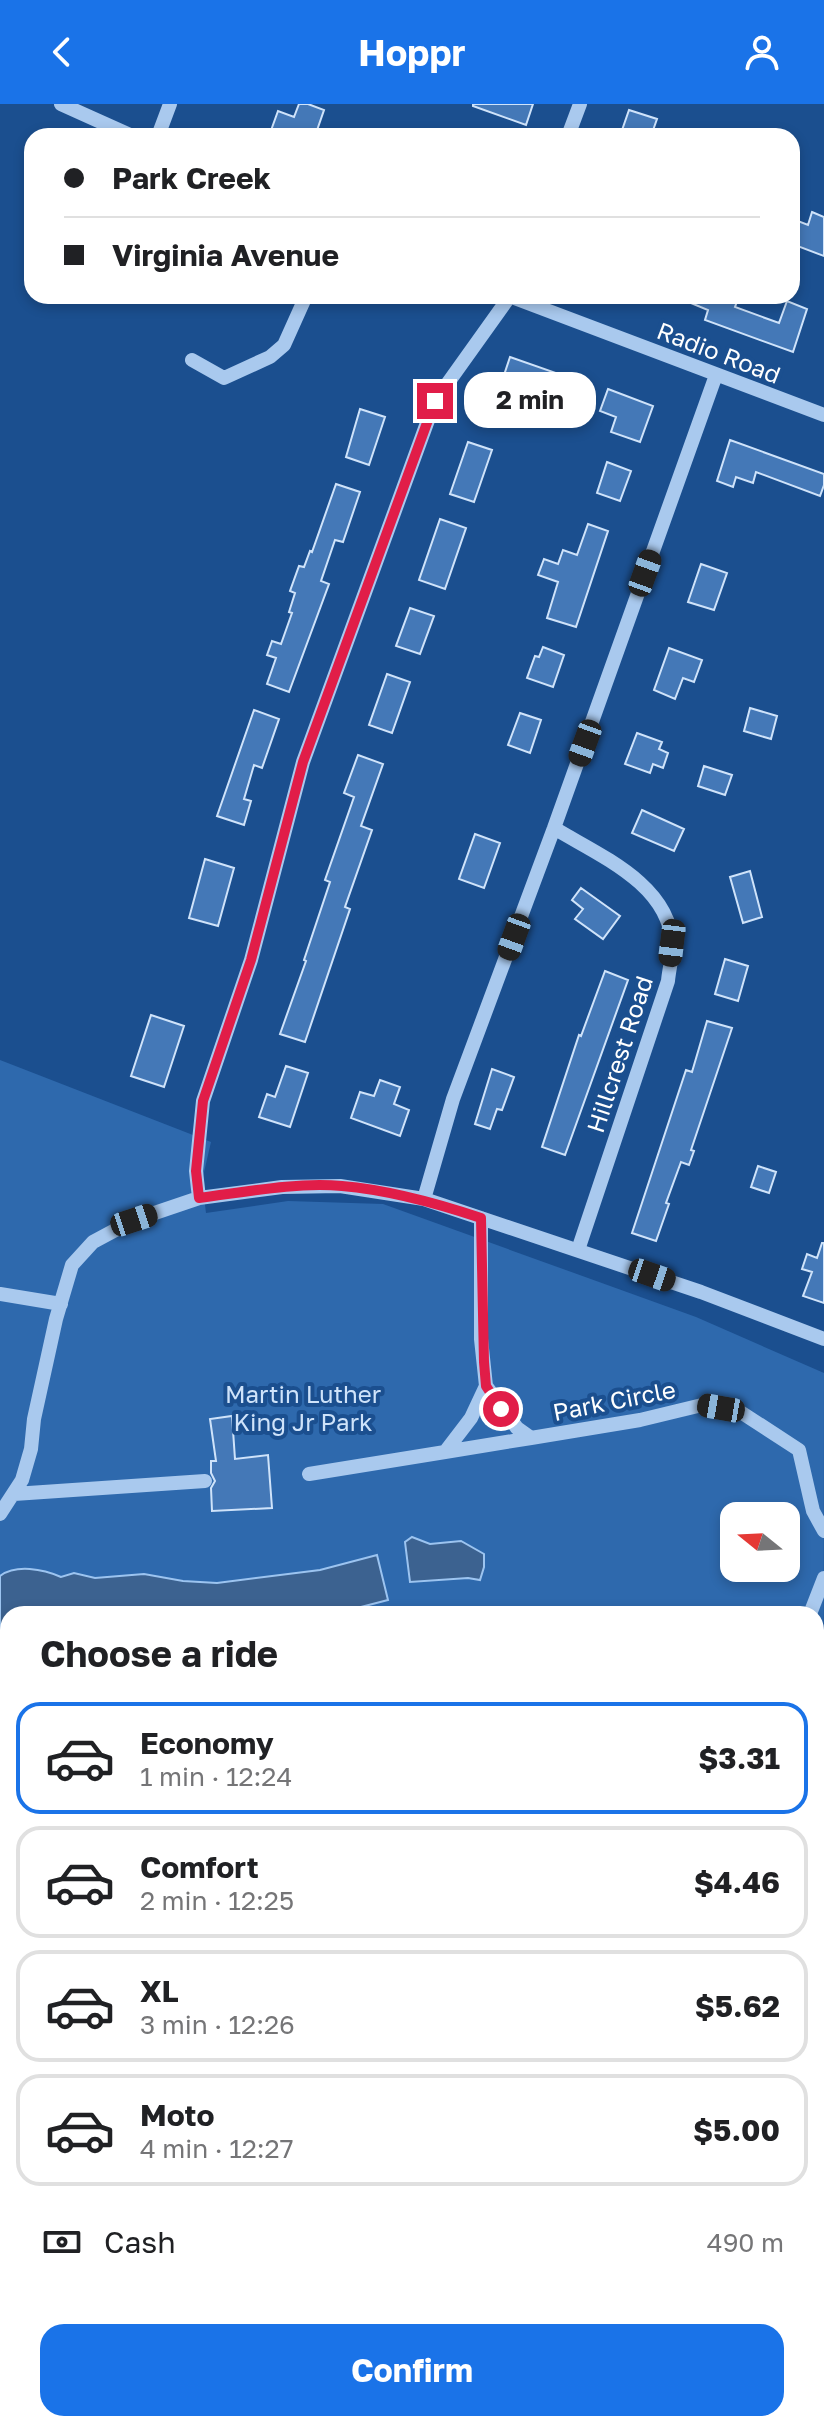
<!DOCTYPE html>
<html lang="en">
<head>
<meta charset="utf-8">
<style>
  body { margin:0; font-family:"Golos Text",sans-serif; background:#f6f6f6; color:#202124; height:100vh; display:flex; flex-direction:column; font-size:30px; white-space:nowrap }
  * { box-sizing:border-box; margin:0 }
  p { font-size:26px; color:#757577 }
  .icon { flex:none; width:44px; height:44px; fill:none; stroke:currentColor; stroke-width:2; stroke-linecap:round; stroke-linejoin:round }
  .map { position:relative; flex:1; overflow:hidden }
  .panel { position:absolute; left:0px; top:1502px; width:824px; height:826px; display:flex; flex-direction:column; background:#fff; border-radius:24px 24px 0 0; box-shadow:0 4px 12px #0003 }
  .panel>* { flex:none }
  .banner { position:absolute; left:24px; top:24px; width:776px; height:176px; border-radius:24px; box-shadow:0 4px 12px #0003; display:grid; align-content:center; height:176px; padding:0 40px; background:#fff }
  .needle { width:52px; rotate:288deg }
  .controls { position:absolute; left:720px; top:1398px; display:grid; gap:16px }
  .controls a { display:grid; place-items:center; width:80px; height:80px; border-radius:16px; background:#fff; box-shadow:0 4px 12px #0003; font-size:40px }
  .end { position:absolute; width:36px; height:36px; margin:-18px; border:10px solid #e11d48; background:#fff; box-shadow:0 0 0 4px #fff }
  .from { border-radius:50% }
  .bubble { position:absolute; height:56px; border-radius:24px; background:#fff; box-shadow:0 4px 12px #0003; font-size:26px; font-weight:700; line-height:56px; text-align:center }
  .car { position:absolute; width:24px; height:48px; margin:-24px -12px; border-radius:10px; box-shadow:0 0 6px 2px #0007; background:linear-gradient(#222 24%,#8ab4d8 0 40%,#222 0 76%,#8ab4d8 0 86%,#222 0) }
  .banner b { display:flex; align-items:center; gap:28px; height:76px; font-size:30px }
  .banner b+b { border-top:2px solid #e0e0e0 }
  .banner i { width:20px; height:20px; background:#202124 }
  ul { padding:0; list-style:none }
  li { display:flex; align-items:center; gap:24px; height:112px; margin:0 16px 12px; padding:0 24px; border:4px solid #e0e0e0; border-radius:24px }
  li div { flex:1 }
  li b { display:block; font-size:30px }
  li em { font-style:normal; font-weight:700 }
  li.active { border-color:#1a73e8 }
  li>.icon { width:72px; height:72px; stroke-width:1.5 }
  h2 { padding:0 40px; font-size:36px; line-height:96px }
  .pay { display:flex; align-items:center; gap:20px; height:88px; padding:0 40px; font-size:30px }
  .pay p { margin-inline-start:auto }
  .button { display:flex; gap:16px; margin-top:auto; padding:16px 40px }
  .button a { flex:1; height:92px; border-radius:24px; background:#1a73e8; color:#fff; font-size:32px; font-weight:700; line-height:92px; text-align:center }
  header { display:flex; justify-content:space-between; align-items:center; height:104px; padding:0 40px; background:#1a73e8; color:#fff; font-size:36px; font-weight:700 }
  .map>svg:first-child { display:block }
  .green { fill:#2e69ad; fill-rule:evenodd }
  .water { fill:#3c6290; stroke:#9cc4f0; stroke-width:2 }
  .building { fill:#4478b7; stroke:#cfe3fa; stroke-width:2 }
  .lines { fill:none; stroke-linecap:round; stroke-linejoin:round }
  .minor { stroke:#a9c9ee; stroke-width:14 }
  .route { stroke:#e11d48; stroke-width:10 }
  .labels { text-anchor:middle; dominant-baseline:central; stroke-width:8; stroke-linejoin:round; paint-order:stroke }
  .street-label { font-size:24px; fill:#fff; stroke:#1b4f8f }
  .park-label { font-size:24px; fill:#cfe3fa; stroke:#1b4f8f }
</style>
</head>
<body>
<header><svg class="icon" aria-label="back" viewBox="0 0 24 24"><path d="M15 5l-7 7 7 7"/></svg>Hoppr<svg class="icon" aria-label="person" viewBox="0 0 24 24"><circle cx="12" cy="8" r="4"/><path d="M4 21q1-7 8-7t8 7"/></svg></header>
<div class="map">
<svg width="824" height="2327" viewBox="0 0 824 2327">
  <rect width="100%" height="100%" fill="#1b4f8f"/>
  <path class="green" d="M0 956 211 1038 202 1077 206 1109 288 1097 383 1100 696 1213 824 1269 823 2227H816V1510H8V1876L0 1873ZM734 1412H786V1464H734Z"/>
  <path class="water" d="M412 1433 430 1440 461 1437 484 1450V1463L480 1476 468 1474 410 1478 405 1438Z
    M377 1451 388 1496 361 1503 348 1510H8V1576L0 1573V1472C16 1460 43 1465 61 1473L74 1469 95 1474 144 1470 183 1477 217 1479 320 1466Z"/>
  <path class="building" d="M299 0H308L324 6 315 32H269L278 7 294 13Z
    M473 0H533L526 21 473 2Z
    M629 6 657 15 651 32H620Z
    M812 108 824 113V152L792 140 798 117 808 121Z
    M674 192H739L735 203 779 219 787 197 807 205 793 248 705 216 708 206Z
    M510 253 556 269 548 294 521 284 512 310 493 304Z
    M608 285 653 302 640 338 611 328 616 313 600 307Z
    M360 305 385 313 369 361 346 353Z
    M730 336 824 370V381L820 392 756 368 753 379 736 373 733 383 717 377Z
    M468 338 492 346 474 398 450 390Z
    M607 358 631 367 620 397 597 389Z
    M336 380 360 388 343 438 335 436 321 477 329 480 289 588 267 580 276 554 267 551 272 537 281 540 292 509 289 508 295 489 290 487 299 462 304 463 310 447 312 448Z
    M440 415 466 424 445 485 419 476Z
    M588 420 608 427 576 523 547 514 558 478 538 471 544 455 558 460 563 446 577 451Z
    M701 460 727 469 714 506 688 498Z
    M410 504 434 512 420 550 396 542Z
    M543 543 564 551 553 583 527 574 535 552 539 553Z
    M669 544 702 556 694 578 683 574 675 595 654 586Z
    M387 570 410 578 392 629 369 621Z
    M750 604 777 612 771 635 744 627Z
    M254 606 279 615 262 664 254 661 244 695 251 697 244 721 217 712Z
    M520 609 541 616 530 649 508 641Z
    M637 629 662 638 659 645 668 649 663 664 653 660 650 669 625 660Z
    M358 651 383 660 361 722 372 726 345 803 350 805 305 938 280 930 306 857 304 856 330 778 325 776 354 693 344 689Z
    M704 662 732 671 725 691 698 682Z
    M642 706 684 725 674 747 632 729Z
    M475 730 500 739 484 784 459 775Z
    M205 755 234 764 218 822 189 814Z
    M750 767 762 813 743 819 730 773Z
    M581 784 620 812 603 835 575 815 583 805 572 796Z
    M725 855 748 862 738 897 715 890Z
    M605 867 628 876 565 1051 542 1043 579 931 581 932Z
    M151 911 184 922 164 983 131 972Z
    M707 917 732 924 691 1046 694 1047 689 1061 681 1058 666 1099 669 1100 656 1137 632 1129 686 966 692 968Z
    M286 962 308 969 290 1023 259 1013 267 990 275 993Z
    M492 965 514 973 502 1006 497 1005 490 1025 475 1020Z
    M380 976 400 983 394 1000 409 1006 400 1032 351 1014 360 988 374 992Z
    M758 1062 776 1068 769 1089 751 1083Z
    M822 1139H824V1199L803 1192 812 1168 802 1165 807 1150 817 1154Z
    M232 1312 235 1355 268 1351 272 1404 212 1407 211 1384 215 1377 211 1369V1357H216L210 1315Z"/>
  <g class="lines">
    <path class="minor" d="M61 0 132 32
      M158 32 170 0
      M568 32 580 0
      M509 192 824 311
      M192 256 224 274 270 253 284 241 306 192
      M554 724C598 751 670 780 672 840 673 852 669 865 668 877L578 1146
      M199 1094 196 1067 203 997 251 856 303 658 435 297 510 192
      M424 1095 453 995 554 724 716 271
      M481 1114V1235L486 1282 517 1324 531 1334 640 1316 702 1301 739 1307 799 1346 813 1407 824 1427
      M0 1190 61 1200
      M445 1348 531 1334
      M309 1370 445 1348 471 1314 486 1282
      M14 1390 205 1377
      M0 1410 22 1376 31 1345 34 1315 56 1215 72 1161 93 1138 134 1116 199 1094 282 1083 340 1082 424 1095 701 1188 824 1235
      M810 1510 824 1474
      M0 1595 8 1602
      M816 2069 824 2068"/>
  </g>
  <g class="lines">
    <path class="route" d="M435 297 303 658 251 856 203 997 196 1067 199 1094C246 1088 295 1078 342 1082 390 1086 436 1099 481 1114L484 1258 486 1282 501 1305"/>
  </g>
  <g class="labels">
    <g class="street-label">
      <text transform="translate(719 248) rotate(21)">Radio Road</text>
      <text transform="translate(619 950) rotate(-72)">Hillcrest Road</text>
      <text transform="translate(614 1296) rotate(-11)">Park Circle</text>
    </g>
    <g class="park-label">
      <text x="303" y="1289">Martin Luther<tspan x="303" dy="28">King Jr Park</tspan></text>
    </g>
  </g>
</svg>
<div class="controls">
<a><svg class="needle" viewBox="-14 -14 28 28"><path d="M0-13l5 13h-10z" fill="#e53935"/><path d="M0 13l5-13h-10z" fill="#757577"/></svg></a>
</div>
<i class="end from" style="left:501px;top:1305px"></i>
<i class="end" style="left:435px;top:297px"></i>
<div class="bubble" style="left:464px;top:268px;width:132px">2 min</div>
<i class="car" style="left:645px;top:469px;rotate:20deg"></i>
<i class="car" style="left:585px;top:639px;rotate:200deg"></i>
<i class="car" style="left:514px;top:833px;rotate:200deg"></i>
<i class="car" style="left:672px;top:839px;rotate:187deg"></i>
<i class="car" style="left:134px;top:1116px;rotate:72deg"></i>
<i class="car" style="left:652px;top:1171px;rotate:109deg"></i>
<i class="car" style="left:721px;top:1304px;rotate:280deg"></i>
<div class="banner">
<b><i class="from"></i>Park Creek</b>
<b><i></i>Virginia Avenue</b>
</div>
<section class="panel">
<h2>Choose a ride</h2>
<ul>
<li class="active"><svg class="icon" aria-label="car" viewBox="0 0 24 24"><path d="M5 17H2v-5l4-1 3-4h7l3 4 3 1v5h-3M9 17h6M6 11h13"/><circle cx="7" cy="17" r="2"/><circle cx="17" cy="17" r="2"/></svg><div><b>Economy</b><p>1 min · 12:24</p></div><em>$3.31</em></li>
<li><svg class="icon" aria-label="car" viewBox="0 0 24 24"><path d="M5 17H2v-5l4-1 3-4h7l3 4 3 1v5h-3M9 17h6M6 11h13"/><circle cx="7" cy="17" r="2"/><circle cx="17" cy="17" r="2"/></svg><div><b>Comfort</b><p>2 min · 12:25</p></div><em>$4.46</em></li>
<li><svg class="icon" aria-label="car" viewBox="0 0 24 24"><path d="M5 17H2v-5l4-1 3-4h7l3 4 3 1v5h-3M9 17h6M6 11h13"/><circle cx="7" cy="17" r="2"/><circle cx="17" cy="17" r="2"/></svg><div><b>XL</b><p>3 min · 12:26</p></div><em>$5.62</em></li>
<li><svg class="icon" aria-label="car" viewBox="0 0 24 24"><path d="M5 17H2v-5l4-1 3-4h7l3 4 3 1v5h-3M9 17h6M6 11h13"/><circle cx="7" cy="17" r="2"/><circle cx="17" cy="17" r="2"/></svg><div><b>Moto</b><p>4 min · 12:27</p></div><em>$5.00</em></li>
</ul>
<div class="pay"><svg class="icon" aria-label="cash" viewBox="0 0 24 24"><path d="M3 7h18v10H3z"/><circle cx="12" cy="12" r="2"/></svg>Cash<p>490 m</p></div>
<div class="button"><a>Confirm</a></div>
</section>
</div>
</body>
</html>
